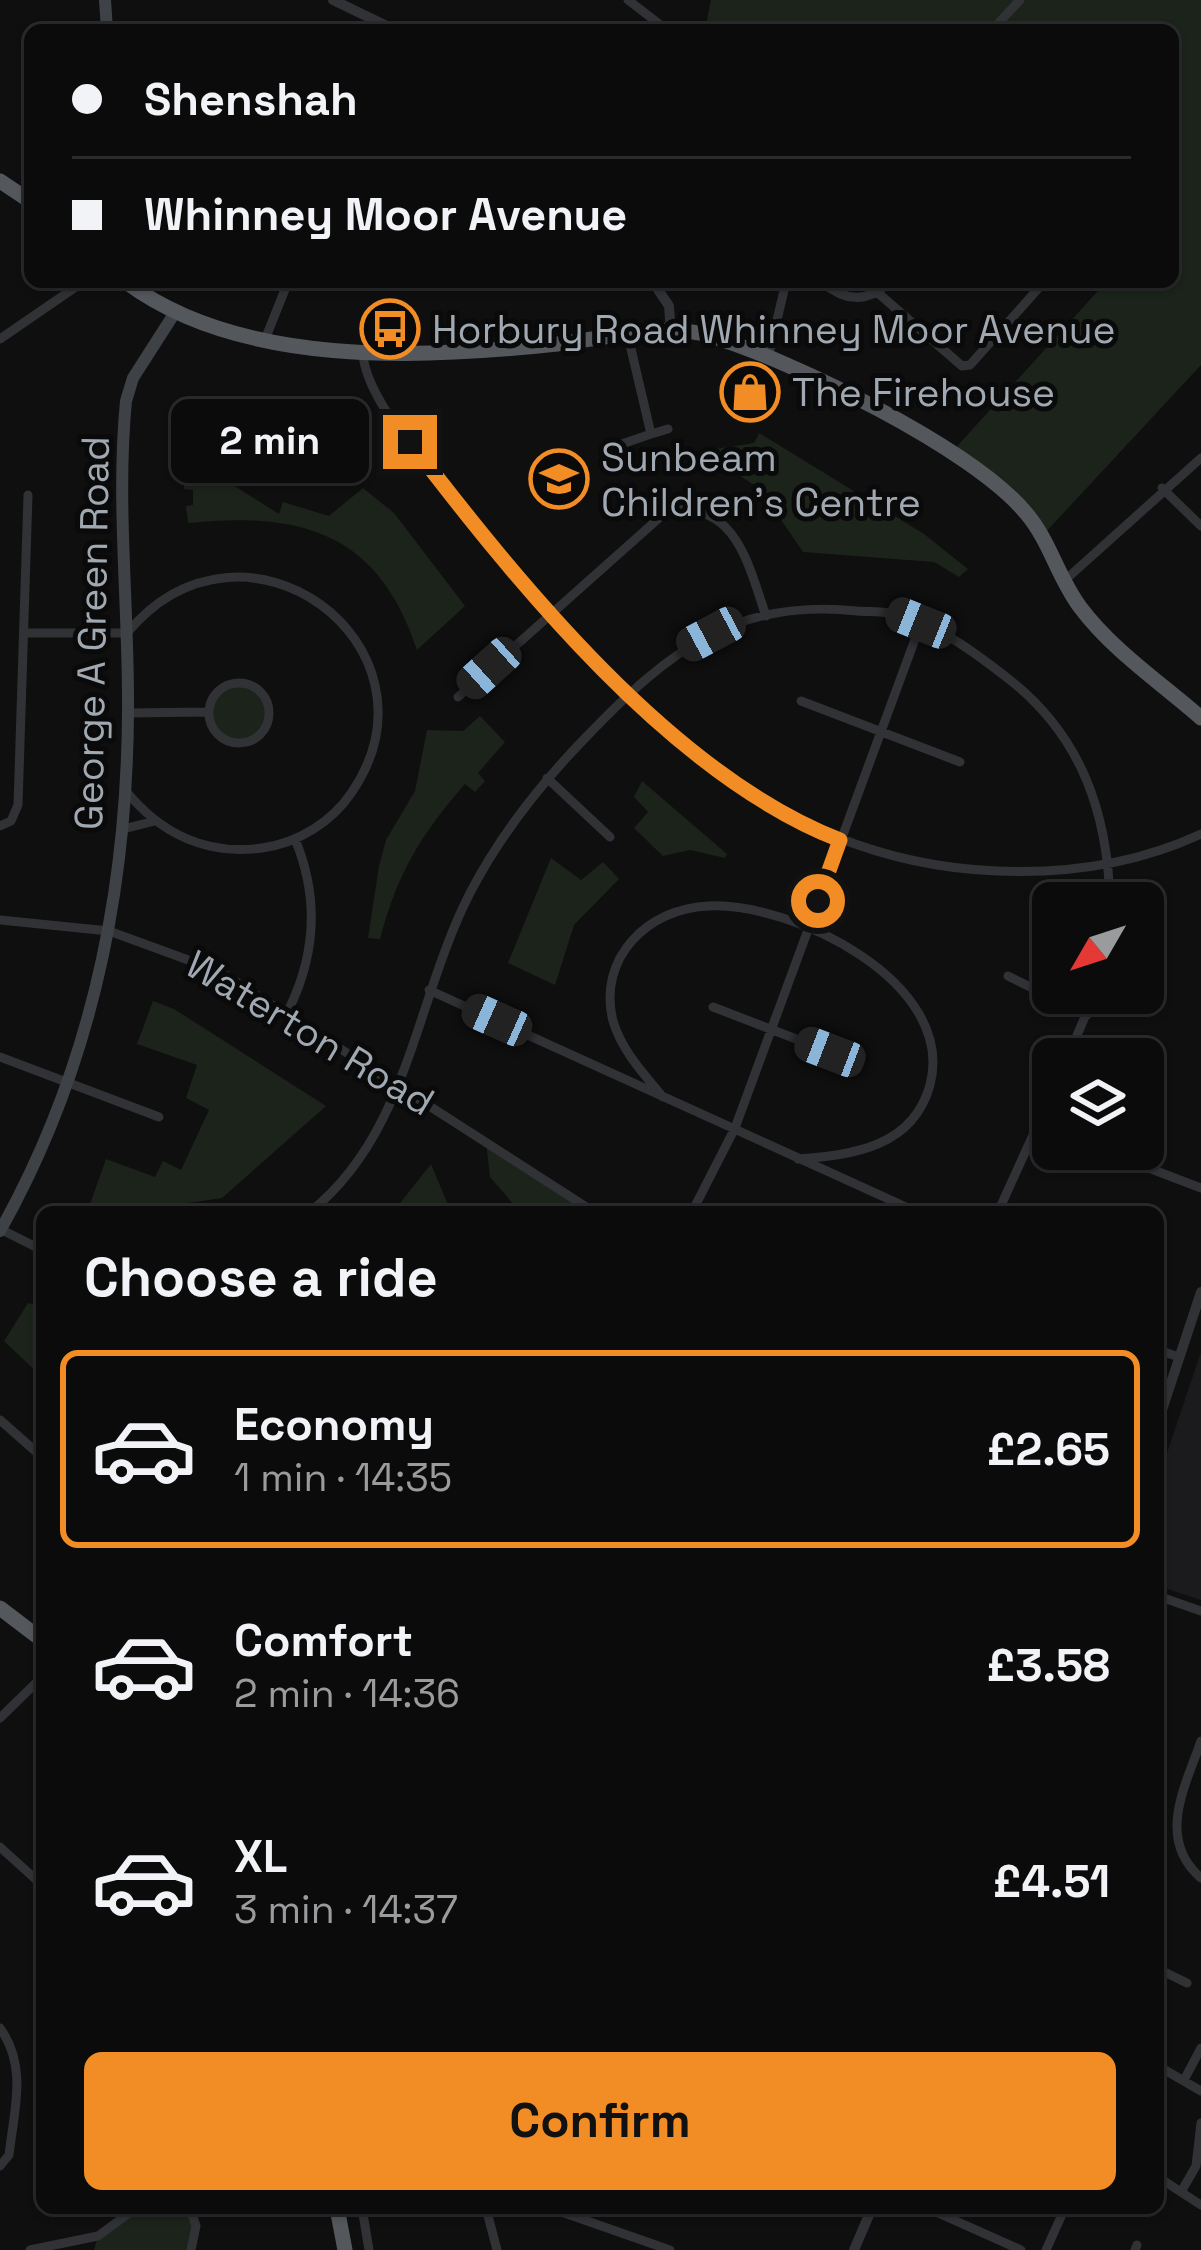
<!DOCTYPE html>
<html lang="en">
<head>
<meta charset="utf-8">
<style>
  body { margin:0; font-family:"Space Grotesk",sans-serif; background:#19191a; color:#f1f3f6; height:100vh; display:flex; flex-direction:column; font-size:45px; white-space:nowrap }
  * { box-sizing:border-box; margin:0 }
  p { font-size:39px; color:#9a9b9d }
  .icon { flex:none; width:66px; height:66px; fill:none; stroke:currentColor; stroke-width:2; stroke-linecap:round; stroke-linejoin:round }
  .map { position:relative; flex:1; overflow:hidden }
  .sheet { position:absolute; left:36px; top:1206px; width:1128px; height:1008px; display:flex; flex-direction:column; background:#0b0b0c; border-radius:18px; box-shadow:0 3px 9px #0004,0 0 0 3px #2b2b2d }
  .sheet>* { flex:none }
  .hud { position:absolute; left:24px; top:24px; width:1155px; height:264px; border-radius:18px; box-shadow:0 3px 9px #0004,0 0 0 3px #2b2b2d; display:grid; align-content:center; height:264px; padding:0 48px; background:#0b0b0c }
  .needle { width:78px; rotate:231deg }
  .controls { position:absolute; left:1032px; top:882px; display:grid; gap:24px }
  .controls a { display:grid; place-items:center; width:132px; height:132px; border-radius:18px; background:#0b0b0c; box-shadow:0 3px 9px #0004,0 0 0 3px #2b2b2d; font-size:60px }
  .end { position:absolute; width:54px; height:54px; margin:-27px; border:15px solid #f28d25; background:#111; box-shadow:0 0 0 6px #111 }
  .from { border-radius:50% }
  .bubble { position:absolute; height:84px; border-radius:18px; background:#0b0b0c; box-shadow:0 3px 9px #0004,0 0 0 3px #2b2b2d; font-size:39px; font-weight:800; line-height:84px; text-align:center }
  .car { position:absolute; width:36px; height:72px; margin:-36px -18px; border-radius:15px; box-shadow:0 0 9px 3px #0007; background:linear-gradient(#222 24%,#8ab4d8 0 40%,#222 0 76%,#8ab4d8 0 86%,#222 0) }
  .hud b { display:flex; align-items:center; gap:42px; height:114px; font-size:45px }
  .hud b+b { border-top:3px solid #2b2b2d }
  .hud i { width:30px; height:30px; background:#f1f3f6 }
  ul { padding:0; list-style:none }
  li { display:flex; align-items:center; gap:36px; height:198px; margin:0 24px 18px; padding:0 24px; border:6px solid transparent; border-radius:18px }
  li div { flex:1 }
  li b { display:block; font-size:45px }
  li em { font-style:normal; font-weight:800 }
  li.on { border-color:#f28d25 }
  li>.icon { width:108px; height:108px; stroke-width:1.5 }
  h2 { padding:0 48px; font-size:54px; line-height:144px }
  .primary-button { display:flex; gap:24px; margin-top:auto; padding:24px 48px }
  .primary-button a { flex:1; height:138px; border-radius:18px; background:#f28d25; color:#111; font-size:48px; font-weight:800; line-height:138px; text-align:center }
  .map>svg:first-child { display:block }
  .built { fill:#1b1b1d }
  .green { fill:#1b231b }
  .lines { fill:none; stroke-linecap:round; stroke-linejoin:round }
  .minor { stroke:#303235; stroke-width:9 }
  .tertiary { stroke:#303235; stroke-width:10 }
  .secondary { stroke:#3e4145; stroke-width:12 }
  .trunk { stroke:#54585d; stroke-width:15 }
  .route { stroke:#f28d25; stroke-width:15 }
  .labels { text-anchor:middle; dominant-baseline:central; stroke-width:10; stroke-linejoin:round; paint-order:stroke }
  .poi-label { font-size:39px; fill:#a0a8b1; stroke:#0a0a0b; text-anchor:start }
  .street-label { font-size:39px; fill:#a0a8b1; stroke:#0a0a0b }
</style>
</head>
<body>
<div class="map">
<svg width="1201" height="2250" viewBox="0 0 1201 2250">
  <rect width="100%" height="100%" fill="#0f0f10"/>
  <path class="built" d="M1201 1352V1600L1158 1586V1480Z"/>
  <path class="green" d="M711 0H1201V365L1043 535 1027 514 950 454 1106 282H1173V30H705Z
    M759 433 924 534 968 569 959 577 934 562 803 552 760 489 702 451 754 443Z
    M184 471 233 485 279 514 283 502 329 516 363 488 394 513 465 606 417 650C379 534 303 511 188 523L186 506 193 505V490L184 489Z
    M213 713a26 26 0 1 1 52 0a26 26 0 1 1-52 0Z
    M480 716 505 742 478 773 485 781 475 792 465 784C420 836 398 872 380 939L368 938 379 866 386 840 415 791 427 730 463 731Z
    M642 781 727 854 725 858 690 850 663 856 634 828 648 812 634 797Z
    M551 858 581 880 603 862 619 879 574 925 555 985 508 963Z
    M153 1001 174 1009 326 1106 222 1198 142 1210 89 1207 106 1159 155 1177 163 1161 181 1170 209 1110 186 1098 197 1065 137 1044Z
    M486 1141 589 1209 520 1212 490 1177Z
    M431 1164 451 1212H393Z
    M28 1303 42 1306V1377L4 1341Z
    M136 2208H190L196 2226 191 2250H94L98 2236Z"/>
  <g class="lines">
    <path class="minor" d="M628 0 667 30
      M992 30 1020 0
      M822 282C844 301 867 304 889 282
      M1068 282 1073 286
      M878 293 962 366 970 365 1044 282
      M0 339 83 282
      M264 342 288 282
      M363 350C361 398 444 487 475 524 615 693 762 862 997 871 1068 874 1136 864 1201 834
      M768 358 786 282
      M651 434 668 429
      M619 445 651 434 628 336
      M1162 488 1201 526
      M1064 581 1201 458
      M25 633H127C244 492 451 645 352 792 332 822 298 843 262 848 206 856 160 833 126 791
      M209 713a30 30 0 1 1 60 0a30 30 0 1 1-60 0Z
      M458 697 667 511C736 500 748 564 766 616
      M801 701 960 762
      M128 713 208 712
      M547 778 610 837
      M0 826 11 821 18 805 28 495
      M123 829 155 821
      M0 920 109 931 221 972 594 1212
      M1008 976 1087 1015
      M429 990 917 1212
      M713 1007 830 1052
      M288 1011C316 955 319 897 295 839
      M0 1057 159 1117
      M1067 1059 1095 993
      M663 1097C643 1073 622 1051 613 1021 597 958 648 908 709 906 792 902 957 982 930 1085 913 1147 853 1155 798 1159
      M1099 1149 1201 1188
      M310 1212C409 1133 415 1000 470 893 501 833 542 782 589 734 668 652 735 598 857 611 871 612 888 611 902 615 941 627 978 655 1010 680 1082 737 1108 814 1110 903
      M692 1212 735 1128 921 623
      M998 1212 1053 1091
      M0 1229 42 1250
      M1158 1350 1179 1357
      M0 1420 42 1457
      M1158 1596 1201 1611
      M0 1718 42 1677
      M1201 1741C1185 1787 1156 1839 1201 1878
      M0 1847 42 1885
      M1158 1969 1187 1983
      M0 2028C28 2067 14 2110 9 2155L0 2166
      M1158 2066 1201 2091
      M1184 2080 1201 2048
      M1158 2177 1201 2205
      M1181 2192 1196 2166 1201 2123
      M190 2208 196 2226 191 2250
      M362 2208 369 2250
      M486 2208 497 2250
      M550 2208 670 2250
      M927 2208 1021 2250
      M30 2250 98 2236 136 2208
      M1046 2250 1064 2210
      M1135 2250 1137 2245"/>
    <path class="tertiary" d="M333 0 395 30
      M653 282 669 306 671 333
      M1158 1422 1201 1292
      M854 2250 872 2208"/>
    <path class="secondary" d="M105 0 107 30
      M0 1231C90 1071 127 895 128 712 129 609 116 503 126 401L133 378 174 314"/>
    <path class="trunk" d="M0 181 30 201
      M126 282C240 367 421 359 557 344 603 339 665 322 711 336 793 361 972 448 1026 513 1050 541 1058 578 1080 607 1112 650 1161 683 1201 718
      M0 1608 42 1640
      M337 2208 345 2250"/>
  </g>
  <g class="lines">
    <path class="route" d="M410 442C518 583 672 775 840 840L818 901"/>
  </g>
  <defs>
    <g id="bus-ring" transform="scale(3)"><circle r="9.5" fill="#0a0a0b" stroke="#f28d25" stroke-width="1.5"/><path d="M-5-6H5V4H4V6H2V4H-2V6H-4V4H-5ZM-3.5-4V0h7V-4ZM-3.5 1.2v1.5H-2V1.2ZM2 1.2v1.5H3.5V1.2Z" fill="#f28d25"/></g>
    <g id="shop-ring" transform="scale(3)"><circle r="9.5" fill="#0a0a0b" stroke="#f28d25" stroke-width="1.5"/><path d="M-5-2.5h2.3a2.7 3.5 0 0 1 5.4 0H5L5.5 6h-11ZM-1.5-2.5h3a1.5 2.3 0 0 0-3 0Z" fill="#f28d25"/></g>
    <g id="school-ring" transform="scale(3)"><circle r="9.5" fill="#0a0a0b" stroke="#f28d25" stroke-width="1.5"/><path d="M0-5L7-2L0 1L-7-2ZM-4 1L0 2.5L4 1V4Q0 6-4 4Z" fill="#f28d25"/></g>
  </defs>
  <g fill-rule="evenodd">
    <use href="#bus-ring" x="390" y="329"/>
    <use href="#shop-ring" x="750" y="392"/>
    <use href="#school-ring" x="559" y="479"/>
  </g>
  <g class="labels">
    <g class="poi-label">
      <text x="432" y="329">Horbury Road Whinney Moor Avenue</text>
      <text x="792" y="392">The Firehouse</text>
      <text x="601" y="457">Sunbeam<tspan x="601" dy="45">Children's Centre</tspan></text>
    </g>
    <g class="street-label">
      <text transform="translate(92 633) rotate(-89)">George A Green Road</text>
      <text transform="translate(310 1033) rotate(31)">Waterton Road</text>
    </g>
  </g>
</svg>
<div class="controls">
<a><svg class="needle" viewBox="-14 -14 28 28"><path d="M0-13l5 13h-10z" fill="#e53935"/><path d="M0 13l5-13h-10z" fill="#9a9b9d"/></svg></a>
<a><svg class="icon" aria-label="layers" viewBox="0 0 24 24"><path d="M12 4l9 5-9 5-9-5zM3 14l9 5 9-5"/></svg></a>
</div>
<i class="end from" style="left:818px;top:901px"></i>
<i class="end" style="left:410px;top:442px"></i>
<div class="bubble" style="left:171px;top:399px;width:198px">2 min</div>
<i class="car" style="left:921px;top:623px;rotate:292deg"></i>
<i class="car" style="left:711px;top:634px;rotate:242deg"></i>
<i class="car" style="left:489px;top:668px;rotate:228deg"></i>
<i class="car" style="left:497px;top:1020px;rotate:294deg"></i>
<i class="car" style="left:830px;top:1052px;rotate:291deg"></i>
<div class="hud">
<b><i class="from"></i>Shenshah</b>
<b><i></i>Whinney Moor Avenue</b>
</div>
<section class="sheet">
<h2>Choose a ride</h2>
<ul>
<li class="on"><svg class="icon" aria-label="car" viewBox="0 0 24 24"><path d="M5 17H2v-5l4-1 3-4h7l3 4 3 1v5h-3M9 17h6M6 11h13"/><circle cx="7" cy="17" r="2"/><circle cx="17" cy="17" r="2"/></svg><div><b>Economy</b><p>1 min · 14:35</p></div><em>£2.65</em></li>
<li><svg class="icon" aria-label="car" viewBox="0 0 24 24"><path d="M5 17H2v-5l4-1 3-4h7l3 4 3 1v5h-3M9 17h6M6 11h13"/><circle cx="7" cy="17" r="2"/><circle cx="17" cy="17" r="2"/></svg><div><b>Comfort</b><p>2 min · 14:36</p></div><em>£3.58</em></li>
<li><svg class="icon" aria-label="car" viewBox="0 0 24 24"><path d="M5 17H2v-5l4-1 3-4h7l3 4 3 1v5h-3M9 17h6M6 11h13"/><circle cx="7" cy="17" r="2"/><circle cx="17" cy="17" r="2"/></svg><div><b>XL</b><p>3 min · 14:37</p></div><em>£4.51</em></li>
</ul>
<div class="primary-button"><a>Confirm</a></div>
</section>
</div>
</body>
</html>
